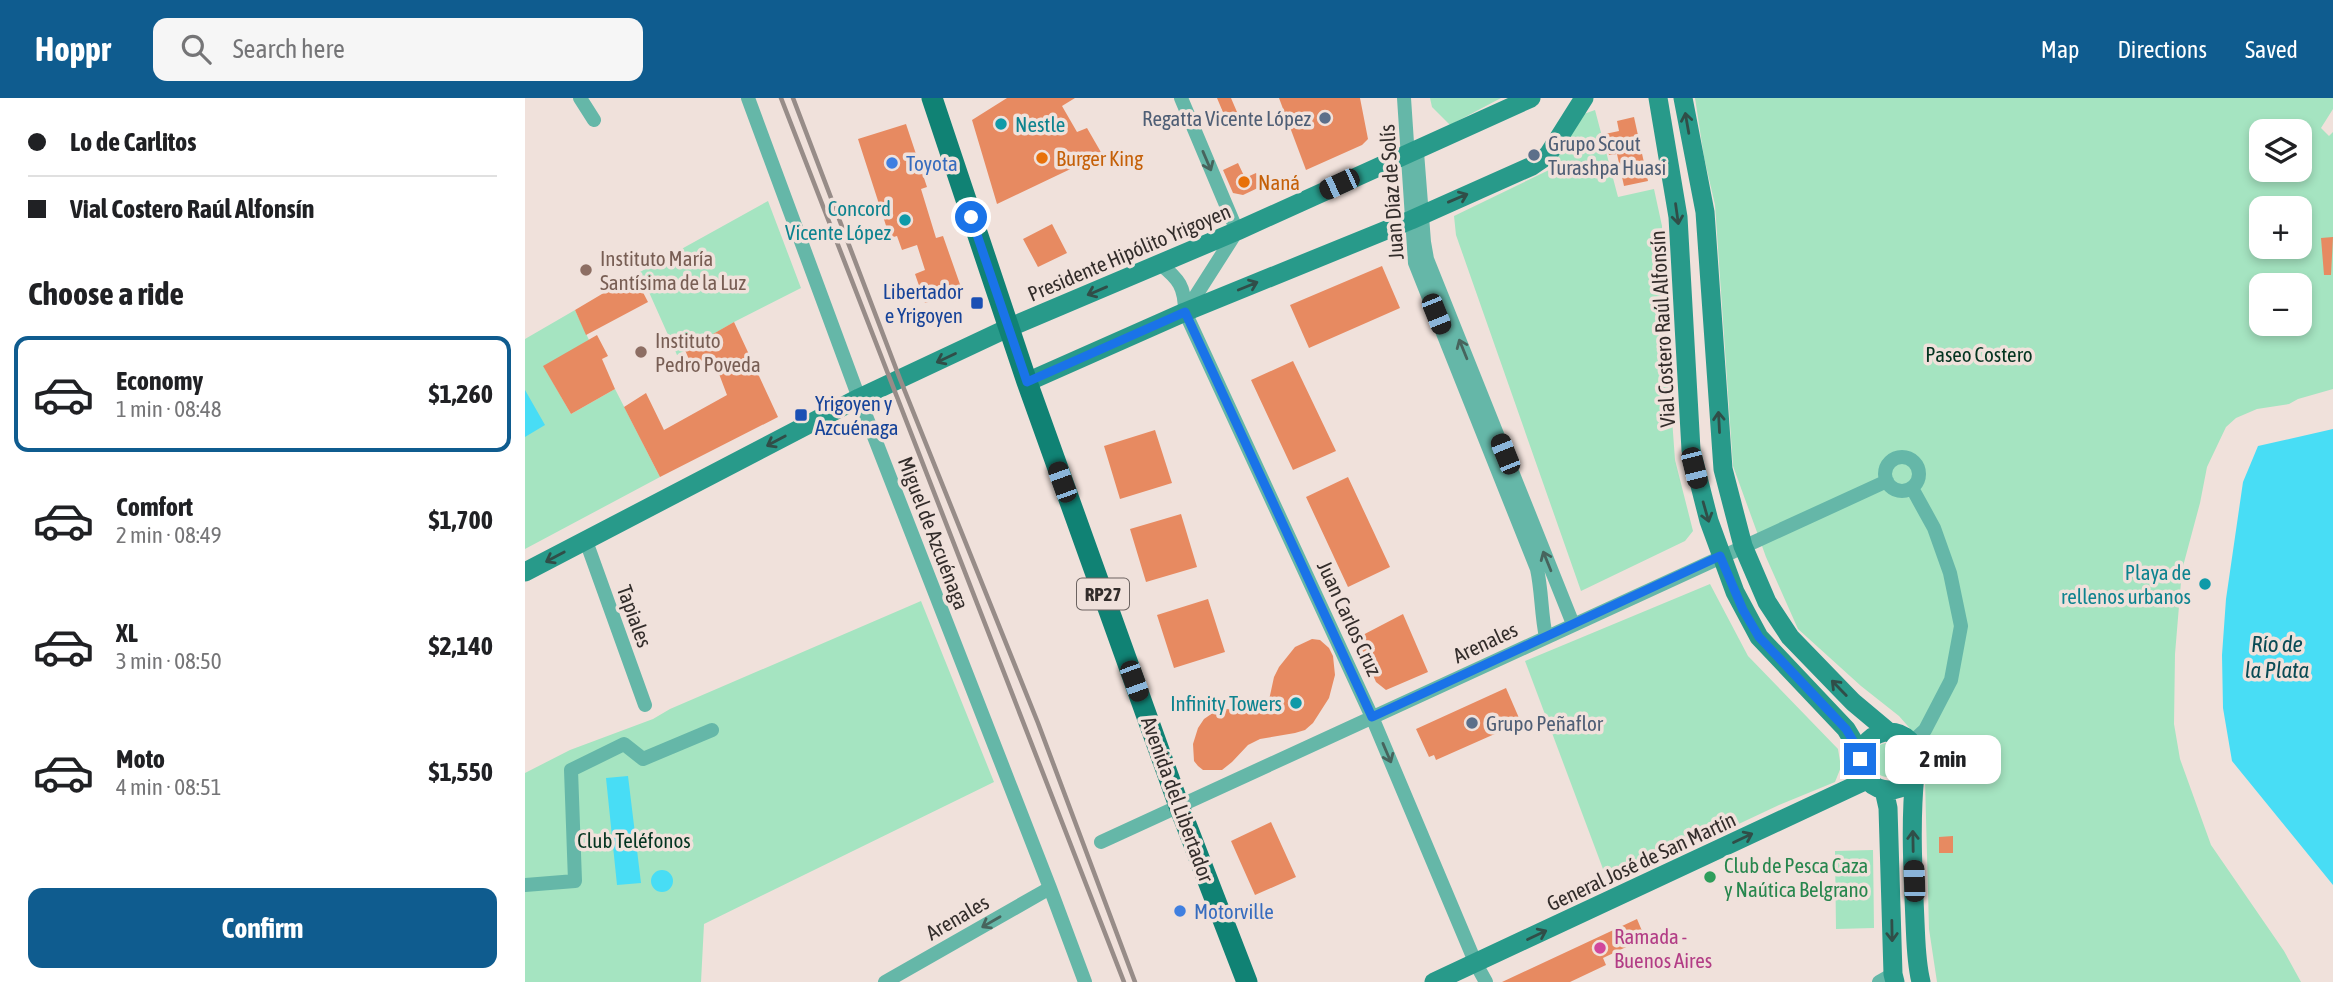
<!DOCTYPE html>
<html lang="en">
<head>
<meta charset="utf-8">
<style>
  body { margin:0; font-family:"Asap Condensed",sans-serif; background:#f6f6f6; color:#202124; height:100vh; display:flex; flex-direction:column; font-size:26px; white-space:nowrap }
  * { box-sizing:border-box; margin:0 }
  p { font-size:23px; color:#757577 }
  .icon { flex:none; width:38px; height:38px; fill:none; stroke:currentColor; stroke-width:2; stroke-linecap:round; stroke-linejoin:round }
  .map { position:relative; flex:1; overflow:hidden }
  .details { display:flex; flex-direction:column; background:#fff; width:525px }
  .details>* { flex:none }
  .top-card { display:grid; align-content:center; height:154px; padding:0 28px; background:#fff }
  .fabs { position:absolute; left:1724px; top:21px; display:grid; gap:14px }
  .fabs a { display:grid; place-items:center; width:63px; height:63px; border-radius:14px; background:#fff; box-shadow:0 4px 10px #0003; font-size:35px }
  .end { position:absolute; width:32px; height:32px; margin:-16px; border:9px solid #1a73e8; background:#fff; box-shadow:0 0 0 4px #fff }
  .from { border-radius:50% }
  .bubble { position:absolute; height:49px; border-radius:14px; background:#fff; box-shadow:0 4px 10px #0003; font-size:23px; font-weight:700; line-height:49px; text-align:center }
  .car { position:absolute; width:21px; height:42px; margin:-21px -10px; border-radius:9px; box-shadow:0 0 5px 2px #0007; background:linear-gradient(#222 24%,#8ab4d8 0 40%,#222 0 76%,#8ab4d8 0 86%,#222 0) }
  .top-card b { display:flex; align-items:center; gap:24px; height:66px; font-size:26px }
  .top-card b+b { border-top:2px solid #e0e0e0 }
  .top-card i { width:18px; height:18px; background:#202124 }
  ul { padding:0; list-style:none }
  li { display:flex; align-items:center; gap:21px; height:116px; margin:0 14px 10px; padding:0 14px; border:4px solid transparent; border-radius:14px }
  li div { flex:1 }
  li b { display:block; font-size:26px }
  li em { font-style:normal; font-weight:700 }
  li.active { border-color:#0f5c8f }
  li>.icon { width:63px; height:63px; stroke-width:1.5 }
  h2 { padding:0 28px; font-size:32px; line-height:84px }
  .cta { display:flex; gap:14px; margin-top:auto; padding:14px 28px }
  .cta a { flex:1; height:80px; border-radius:14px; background:#0f5c8f; color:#fff; font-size:28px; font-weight:700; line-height:80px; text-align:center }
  header { display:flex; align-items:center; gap:42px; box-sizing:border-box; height:98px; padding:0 35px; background:#0f5c8f; color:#fff }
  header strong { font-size:33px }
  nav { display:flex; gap:38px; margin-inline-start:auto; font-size:24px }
  .search { width:490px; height:63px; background:#f6f6f6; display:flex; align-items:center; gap:18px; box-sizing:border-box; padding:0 24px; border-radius:14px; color:#757577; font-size:26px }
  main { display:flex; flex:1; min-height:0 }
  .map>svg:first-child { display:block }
  .green { fill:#a5e4c1; fill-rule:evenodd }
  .water { fill:#48ddf5 }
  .building { fill:#e78a61 }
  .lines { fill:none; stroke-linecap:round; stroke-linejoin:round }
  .street { stroke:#65b7a8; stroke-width:14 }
  .secondary { stroke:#289a8a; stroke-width:19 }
  .primary { stroke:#108274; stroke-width:21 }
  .rail { stroke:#978c88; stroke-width:4.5 }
  .oneway { stroke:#304e48 }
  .oneway2 { stroke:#47645d }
  .route { stroke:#1a73e8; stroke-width:9 }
  .service-dot { fill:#5c6f8a; stroke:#f0e1db; stroke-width:2.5 }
  .culture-dot { fill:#0f9aa8; stroke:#f0e1db; stroke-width:2.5 }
  .food-dot { fill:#e8710a; stroke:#f0e1db; stroke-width:2.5 }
  .shop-dot { fill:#3f7fe0; stroke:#f0e1db; stroke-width:2.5 }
  .education-dot { fill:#8d6e63; stroke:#f0e1db; stroke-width:2.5 }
  .transit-dot { fill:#1a4fb4; stroke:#f0e1db; stroke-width:2.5 }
  .leisure-dot { fill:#2e9e5b; stroke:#f0e1db; stroke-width:2.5 }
  .hotel-dot { fill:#d1479c; stroke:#f0e1db; stroke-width:2.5 }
  .labels { text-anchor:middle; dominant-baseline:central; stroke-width:7; stroke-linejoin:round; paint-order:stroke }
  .shield { fill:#f0e1db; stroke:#6c6360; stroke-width:2 }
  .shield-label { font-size:19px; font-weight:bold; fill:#332d2b }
  .service-label { font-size:21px; fill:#4e5e75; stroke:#f0e1db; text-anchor:start }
  .culture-label { font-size:21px; fill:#0d838f; stroke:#f0e1db; text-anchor:end }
  .food-label { font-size:21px; fill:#c56008; stroke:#f0e1db; text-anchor:start }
  .shop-label { font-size:21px; fill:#366cbe; stroke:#f0e1db; text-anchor:start }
  .street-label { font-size:21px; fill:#332d2b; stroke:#f0e1db }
  .education-label { font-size:21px; fill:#785e54; stroke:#f0e1db; text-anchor:start }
  .transit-label { font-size:21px; fill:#164399; stroke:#f0e1db; text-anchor:end }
  .park-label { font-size:21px; fill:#033420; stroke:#f0e1db }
  .leisure-label { font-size:21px; fill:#27864d; stroke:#f0e1db; text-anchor:start }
  .hotel-label { font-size:21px; fill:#b23c85; stroke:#f0e1db; text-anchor:start }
  .water-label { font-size:23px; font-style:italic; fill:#094b55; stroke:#f0e1db }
</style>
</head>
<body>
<header>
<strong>Hoppr</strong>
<div class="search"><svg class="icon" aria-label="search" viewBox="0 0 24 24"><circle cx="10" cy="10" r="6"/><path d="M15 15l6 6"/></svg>Search here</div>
<nav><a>Map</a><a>Directions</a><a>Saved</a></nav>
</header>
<main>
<section class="details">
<div class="top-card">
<b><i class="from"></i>Lo de Carlitos</b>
<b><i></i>Vial Costero Raúl Alfonsín</b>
</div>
<h2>Choose a ride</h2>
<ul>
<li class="active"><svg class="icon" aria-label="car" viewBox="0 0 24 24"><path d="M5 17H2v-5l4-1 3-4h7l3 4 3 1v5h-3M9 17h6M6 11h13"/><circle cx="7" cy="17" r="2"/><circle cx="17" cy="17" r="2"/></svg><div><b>Economy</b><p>1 min · 08:48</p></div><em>$1,260</em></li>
<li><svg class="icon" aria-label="car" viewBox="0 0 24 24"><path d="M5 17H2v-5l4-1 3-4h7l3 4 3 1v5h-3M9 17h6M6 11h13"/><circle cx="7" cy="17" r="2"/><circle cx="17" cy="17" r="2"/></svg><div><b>Comfort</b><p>2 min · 08:49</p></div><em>$1,700</em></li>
<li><svg class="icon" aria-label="car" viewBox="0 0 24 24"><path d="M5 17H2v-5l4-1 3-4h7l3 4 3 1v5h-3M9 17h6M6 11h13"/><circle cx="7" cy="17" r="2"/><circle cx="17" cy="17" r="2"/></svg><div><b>XL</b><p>3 min · 08:50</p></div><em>$2,140</em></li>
<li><svg class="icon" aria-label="car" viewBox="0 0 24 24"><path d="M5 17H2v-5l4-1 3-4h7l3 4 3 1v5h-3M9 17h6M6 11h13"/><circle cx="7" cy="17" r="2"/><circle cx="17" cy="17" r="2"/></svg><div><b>Moto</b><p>4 min · 08:51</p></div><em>$1,550</em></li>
</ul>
<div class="cta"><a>Confirm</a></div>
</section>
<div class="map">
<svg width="1808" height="884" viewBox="0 0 1808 884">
  <rect width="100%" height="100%" fill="#f0e1db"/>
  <path class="green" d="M905 0H976L925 27 907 9Z
    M1170 0H1808V11L1796 30 1804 38 1808 34V291L1773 301 1764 306 1732 311 1711 320 1701 329 1682 369 1675 405 1657 472 1650 556 1649 626 1655 661 1686 747 1759 853 1776 884H1412L1404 831 1400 682 1403 651 1374 618 1336 588 1273 531 1241 459 1208 368 1190 107 1179 59ZM1736 33H1774V72H1736ZM1736 110H1774V149H1736ZM1736 187H1774V226H1736Z
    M1070 12 1093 99 1129 91 1137 128 1139 210 1150 362 1168 433 1160 443 1056 493 931 137 929 118 1024 72 1056 17Z
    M243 103 276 190 209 224 152 257 115 174Z
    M50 212 64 242 19 269 46 316 90 291 135 379 0 451V241Z
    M1185 486 1223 558 1313 651 1316 669 1310 684 1254 707 1084 787 1000 563Z
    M396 503 469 684 179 826 176 884H0V675L45 652 128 621 145 611Z
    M1346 662a17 17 0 1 1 34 0a17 17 0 1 1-34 0Z
    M1348 752 1349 830 1311 831 1310 753Z"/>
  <path class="water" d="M0 292 20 327 0 339Z
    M1808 331V787L1707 663 1698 610 1697 557 1701 501 1718 384 1733 348Z
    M103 678 116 785 92 787 81 680Z
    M126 783a11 11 0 1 1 22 0a11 11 0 1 1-22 0Z"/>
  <path class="building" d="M482 0H550L537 8 552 34 562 30 577 56 472 106 447 22Z
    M692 0H706L712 14 700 19Z
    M754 0H835L843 41 837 47 781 72Z
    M1109 19 1123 83 1099 88 1092 56 1084 57 1080 36 1094 33 1092 23Z
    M381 26 402 89 396 91 411 140 418 138 437 192 400 205 390 176 400 172 392 147 377 152 372 138 365 140 333 41Z
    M713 65 720 80 731 75 737 88 718 97 708 95 698 72Z
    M527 126 542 155 513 169 498 141Z
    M1808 139 1806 177H1799L1796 140Z
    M857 168 875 210 784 250 765 207Z
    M109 177 123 204 61 237 50 212Z
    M209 224 253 319 135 379 99 309 121 295 139 332 202 297 188 260 168 271 160 252Z
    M72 237 83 258 77 261 90 291 46 316 18 268Z
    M768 263 811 353 768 372 726 282Z
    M630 332 647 385 595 401 579 348Z
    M823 379 865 469 823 489 781 399Z
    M656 416 672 469 621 484 605 431Z
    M683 501 700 554 649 570 632 517Z
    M878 516 903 574 861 592 851 584 832 540Z
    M787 541 795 542 804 550 808 558 810 577 804 600 788 625 780 632 770 635 735 641 723 647 707 664 697 672H678L673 668 669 663 668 646 673 630 679 621 695 610 722 614 733 613 739 609 744 602 749 579 754 569 770 549Z
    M981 590 994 620 988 622 990 627 911 662 909 657 904 659 891 631Z
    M746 724 771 779 730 797 706 743Z
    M1428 738V755H1414V739Z
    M1112 821 1120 840 1078 860 1081 867 1045 884H977Z"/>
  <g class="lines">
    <path class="street" d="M55 0 69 22
      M223 0 334 300 525 790 560 884
      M656 0 712 133 661 213
      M879 0 890 165 1012 471C1017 494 1016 516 1021 539
      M892 54 899 144 902 161 1048 526
      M635 166C654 181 660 189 660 214L847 619 951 866 961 884
      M1360 376a17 17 0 1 1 34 0a17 17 0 1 1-34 0Z
      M61 443 120 607
      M1386 645 1400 632 1426 582 1436 528 1425 475 1409 430 1387 390
      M576 744 1362 383
      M0 787 50 783 46 672 99 646 118 661 187 632
      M360 884 525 790
      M1354 884 1368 876"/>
    <path class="secondary" d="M1133 0 1153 119 1166 352 1184 423 1210 494 1234 539 1321 631 1330 646 1335 661
      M1158 0 1180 114 1198 371 1218 448 1242 504 1265 539 1328 604 1365 635
      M502 284 660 214 886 122 1007 68 1023 57 1059 0
      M0 474 334 300 483 230 712 133 1006 0
      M1335 663a29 29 0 1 1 58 0a29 29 0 1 1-58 0Z
      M1390 676C1385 725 1388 775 1390 824 1391 844 1391 864 1396 884
      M1359 692 1363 710 1368 876 1370 884
      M909 884 1342 682"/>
    <path class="primary" d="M407 0 502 284 654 708 722 884"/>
    <path class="rail" d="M256 0 599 884
      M268 0 375 281 513 625 610 884"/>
  </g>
  <defs><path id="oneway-shaft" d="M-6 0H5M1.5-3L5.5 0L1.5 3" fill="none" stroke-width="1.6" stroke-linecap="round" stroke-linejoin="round" transform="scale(1.75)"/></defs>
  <g class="oneway">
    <use href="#oneway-shaft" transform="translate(1162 25) rotate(-100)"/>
    <use href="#oneway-shaft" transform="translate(933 100) rotate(-23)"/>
    <use href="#oneway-shaft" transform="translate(1152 116) rotate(82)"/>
    <use href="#oneway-shaft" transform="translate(723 188) rotate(-22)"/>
    <use href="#oneway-shaft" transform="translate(572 193) rotate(157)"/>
    <use href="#oneway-shaft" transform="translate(421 260) rotate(155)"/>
    <use href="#oneway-shaft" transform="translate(1194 324) rotate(-93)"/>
    <use href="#oneway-shaft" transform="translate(251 343) rotate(152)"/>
    <use href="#oneway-shaft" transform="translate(1181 414) rotate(74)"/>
    <use href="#oneway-shaft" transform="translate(30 459) rotate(152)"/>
    <use href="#oneway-shaft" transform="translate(1314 590) rotate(-134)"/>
    <use href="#oneway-shaft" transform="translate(1218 740) rotate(-25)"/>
    <use href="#oneway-shaft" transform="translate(1388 743) rotate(-91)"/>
    <use href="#oneway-shaft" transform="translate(1367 833) rotate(89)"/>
    <use href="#oneway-shaft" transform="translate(1012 837) rotate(-25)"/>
  </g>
  <g class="oneway2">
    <use href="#oneway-shaft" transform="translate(682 63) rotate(67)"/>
    <use href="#oneway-shaft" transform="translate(938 251) rotate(-112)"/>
    <use href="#oneway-shaft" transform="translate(1022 463) rotate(-112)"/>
    <use href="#oneway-shaft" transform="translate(862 655) rotate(67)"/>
    <use href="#oneway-shaft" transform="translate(466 824) rotate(150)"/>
  </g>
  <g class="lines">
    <path class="route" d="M446 119 502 284 660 214 847 619 1195 458 1218 512 1234 539 1321 631 1330 646 1335 661"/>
  </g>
  <g class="service-dot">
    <circle cx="800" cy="20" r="7"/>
    <circle cx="1009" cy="57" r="7"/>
    <circle cx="947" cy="625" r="7"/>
  </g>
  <g class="culture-dot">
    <circle cx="476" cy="26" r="7"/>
    <circle cx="380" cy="122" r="7"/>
    <circle cx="1680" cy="486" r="7"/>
    <circle cx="771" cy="605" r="7"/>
  </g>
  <g class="food-dot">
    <circle cx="517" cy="60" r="7"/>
    <circle cx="719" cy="84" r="7"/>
  </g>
  <g class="shop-dot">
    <circle cx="367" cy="65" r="7"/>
    <circle cx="655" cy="813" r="7"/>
  </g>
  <g class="education-dot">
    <circle cx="61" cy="172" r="7"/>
    <circle cx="116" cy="254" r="7"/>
  </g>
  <g class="transit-dot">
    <rect x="445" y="198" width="14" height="14" rx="3.5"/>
    <rect x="269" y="310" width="14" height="14" rx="3.5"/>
  </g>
  <circle class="leisure-dot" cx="1185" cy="779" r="7"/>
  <circle class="hotel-dot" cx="1075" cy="850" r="7"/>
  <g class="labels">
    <rect class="shield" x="552" y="480.5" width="52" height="31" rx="5"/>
    <g class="shield-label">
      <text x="578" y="496">RP27</text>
    </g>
    <g class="service-label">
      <text x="786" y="20" text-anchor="end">Regatta Vicente López</text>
      <text x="1023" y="45">Grupo Scout<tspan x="1023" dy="24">Turashpa Huasi</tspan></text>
      <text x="961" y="625">Grupo Peñaflor</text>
    </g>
    <g class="culture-label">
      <text x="490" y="26" text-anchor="start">Nestle</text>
      <text x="366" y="110">Concord<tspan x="366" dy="24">Vicente López</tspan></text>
      <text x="1666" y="474">Playa de<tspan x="1666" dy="24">rellenos urbanos</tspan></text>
      <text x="757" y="605">Infinity Towers</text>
    </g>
    <g class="food-label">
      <text x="531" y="60">Burger King</text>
      <text x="733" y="84">Naná</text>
    </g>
    <g class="shop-label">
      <text x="381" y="65">Toyota</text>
      <text x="669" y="813">Motorville</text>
    </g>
    <g class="street-label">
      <text transform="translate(866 94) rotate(-94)">Juan Díaz de Solís</text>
      <text transform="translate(604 154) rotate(-23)">Presidente Hipólito Yrigoyen</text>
      <text transform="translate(1137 231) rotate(-93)">Vial Costero Raúl Alfonsín</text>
      <text transform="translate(409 435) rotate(69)">Miguel de Azcuénaga</text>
      <text transform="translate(110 518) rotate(70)">Tapiales</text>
      <text transform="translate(825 520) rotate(65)">Juan Carlos Cruz</text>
      <text transform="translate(960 544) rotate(-25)">Arenales</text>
      <text transform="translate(653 701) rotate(70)">Avenida del Libertador</text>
      <text transform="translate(1116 763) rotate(-25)">General José de San Martín</text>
      <text transform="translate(432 819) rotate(-30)">Arenales</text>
    </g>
    <g class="education-label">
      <text x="75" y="160">Instituto María<tspan x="75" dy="24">Santísima de la Luz</tspan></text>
      <text x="130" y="242">Instituto<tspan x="130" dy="24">Pedro Poveda</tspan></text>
    </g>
    <g class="transit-label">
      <text x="438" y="193">Libertador<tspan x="438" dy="24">e Yrigoyen</tspan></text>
      <text x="290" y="305" text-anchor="start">Yrigoyen y<tspan x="290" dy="24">Azcuénaga</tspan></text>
    </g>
    <g class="park-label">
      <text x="1454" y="256">Paseo Costero</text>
      <text x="109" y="742">Club Teléfonos</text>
    </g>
    <g class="leisure-label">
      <text x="1199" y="767">Club de Pesca Caza<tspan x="1199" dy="24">y Naútica Belgrano</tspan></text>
    </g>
    <g class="hotel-label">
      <text x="1089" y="838">Ramada -<tspan x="1089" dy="24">Buenos Aires</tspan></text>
    </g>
    <g class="water-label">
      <text x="1752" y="546">Río de<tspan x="1752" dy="26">la Plata</tspan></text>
    </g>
  </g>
</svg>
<div class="fabs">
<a><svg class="icon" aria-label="layers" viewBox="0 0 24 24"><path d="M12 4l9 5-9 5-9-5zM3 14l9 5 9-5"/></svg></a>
<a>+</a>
<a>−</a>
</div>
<i class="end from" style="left:446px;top:119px"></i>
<i class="end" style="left:1335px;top:661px"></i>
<div class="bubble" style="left:1360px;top:637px;width:116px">2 min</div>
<i class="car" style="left:814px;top:86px;rotate:245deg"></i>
<i class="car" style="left:911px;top:216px;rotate:158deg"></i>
<i class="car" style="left:980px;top:356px;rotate:338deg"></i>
<i class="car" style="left:1169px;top:370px;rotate:166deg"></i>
<i class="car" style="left:537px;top:384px;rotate:340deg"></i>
<i class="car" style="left:609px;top:583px;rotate:160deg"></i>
<i class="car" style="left:1389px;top:783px;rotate:358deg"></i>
</div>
</main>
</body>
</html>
